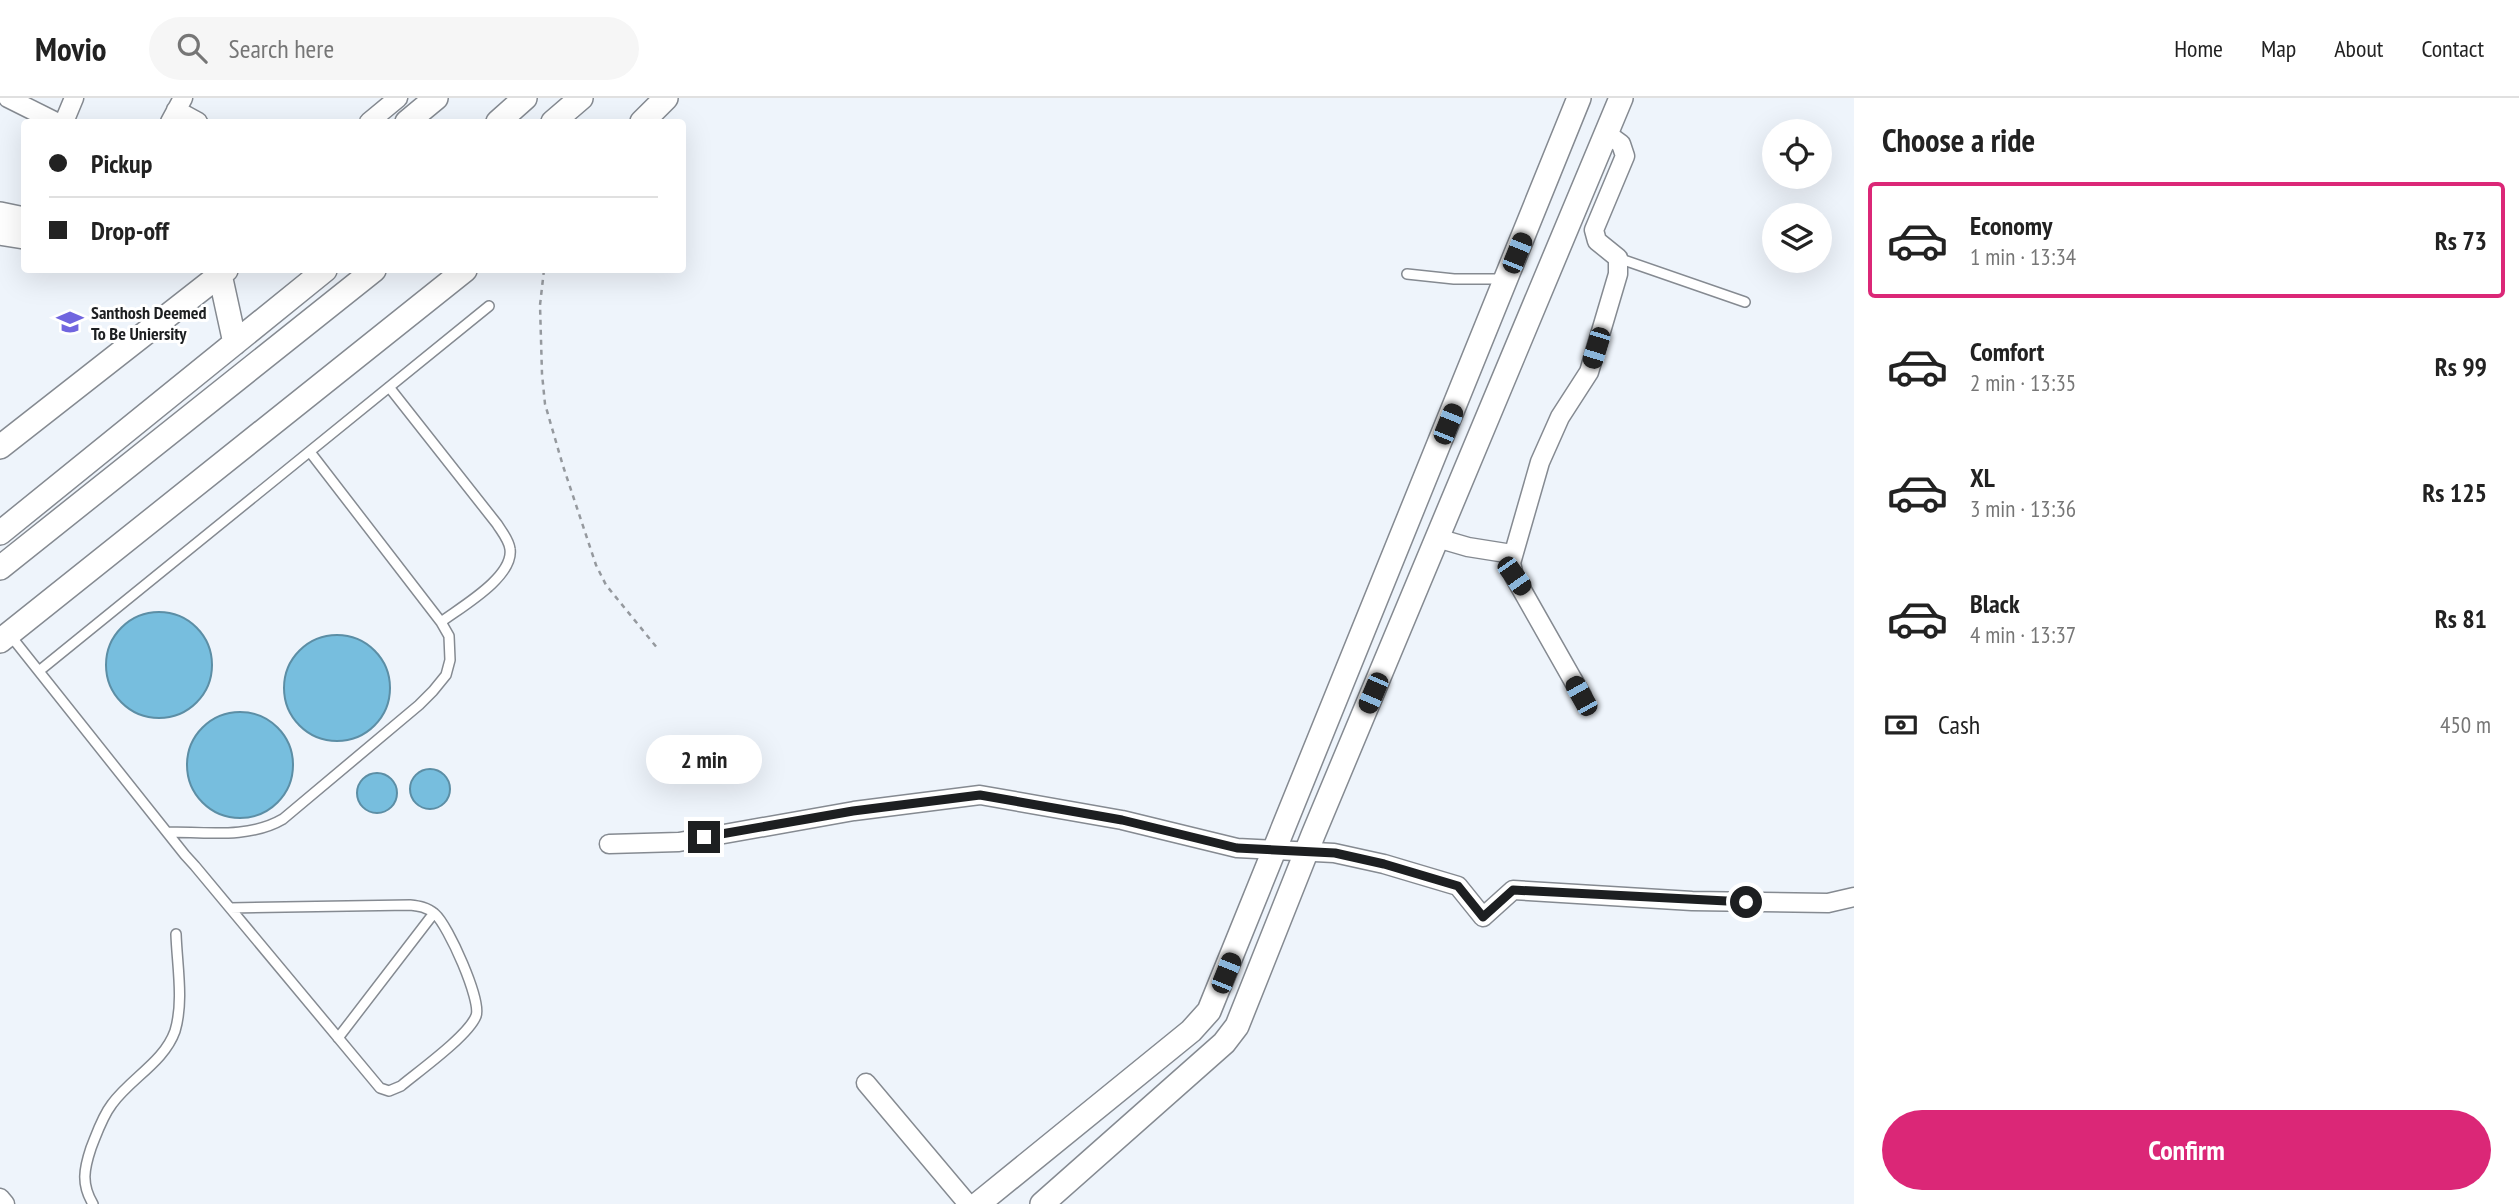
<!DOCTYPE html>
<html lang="en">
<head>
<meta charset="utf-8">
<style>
  body { margin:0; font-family:"PT Sans Narrow",sans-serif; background:#f6f6f6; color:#222; height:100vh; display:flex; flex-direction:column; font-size:26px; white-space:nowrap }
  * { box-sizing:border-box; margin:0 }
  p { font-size:23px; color:#767676 }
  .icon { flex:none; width:38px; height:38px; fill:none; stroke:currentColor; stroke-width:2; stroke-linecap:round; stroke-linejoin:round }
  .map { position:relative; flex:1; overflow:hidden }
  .side { display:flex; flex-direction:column; background:#fff; width:665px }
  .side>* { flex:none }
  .banner { position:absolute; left:21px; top:21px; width:665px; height:154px; border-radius:7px; box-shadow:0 7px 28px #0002; display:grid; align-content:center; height:154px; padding:0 28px; background:#fff }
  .buttons { position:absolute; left:1762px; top:21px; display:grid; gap:14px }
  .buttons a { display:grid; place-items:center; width:70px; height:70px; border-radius:50%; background:#fff; box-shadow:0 7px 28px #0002; font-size:35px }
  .end { position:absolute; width:32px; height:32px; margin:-16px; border:9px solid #1d1f21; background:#fff; box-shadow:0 0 0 4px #fff }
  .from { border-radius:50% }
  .bubble { position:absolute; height:49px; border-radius:24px; background:#fff; box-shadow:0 7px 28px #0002; font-size:23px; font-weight:700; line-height:49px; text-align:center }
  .car { position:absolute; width:21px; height:42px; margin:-21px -10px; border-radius:9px; box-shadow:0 0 5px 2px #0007; background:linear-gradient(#222 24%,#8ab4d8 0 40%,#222 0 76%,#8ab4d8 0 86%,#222 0) }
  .banner b { display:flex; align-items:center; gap:24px; height:66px; font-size:26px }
  .banner b+b { border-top:2px solid #e0e0e0 }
  .banner i { width:18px; height:18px; background:#222 }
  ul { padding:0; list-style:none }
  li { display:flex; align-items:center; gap:21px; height:116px; margin:0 14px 10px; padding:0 14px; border:4px solid transparent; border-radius:7px }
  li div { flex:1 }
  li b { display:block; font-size:26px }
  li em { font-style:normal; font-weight:700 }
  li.current { border-color:#db2777 }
  li>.icon { width:63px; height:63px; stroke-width:1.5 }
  h2 { padding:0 28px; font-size:32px; line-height:84px }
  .pay { display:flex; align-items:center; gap:18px; height:77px; padding:0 28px; font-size:26px }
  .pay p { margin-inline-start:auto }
  .cta { display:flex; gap:14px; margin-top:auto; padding:14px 28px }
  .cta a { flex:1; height:80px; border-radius:42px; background:#db2777; color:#fff; font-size:28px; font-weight:700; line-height:80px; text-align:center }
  header { display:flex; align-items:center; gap:42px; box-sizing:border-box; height:98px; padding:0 35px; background:#fff; border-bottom:2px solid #e0e0e0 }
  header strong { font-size:33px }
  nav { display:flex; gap:38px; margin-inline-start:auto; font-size:24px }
  .search { width:490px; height:63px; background:#f6f6f6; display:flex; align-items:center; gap:18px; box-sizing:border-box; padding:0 24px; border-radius:38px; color:#767676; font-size:26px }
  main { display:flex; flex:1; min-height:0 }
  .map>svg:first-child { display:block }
  .water { fill:#77bede; stroke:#5c8ea5; stroke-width:2 }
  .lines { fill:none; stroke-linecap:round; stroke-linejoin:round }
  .lane-casing { stroke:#858a91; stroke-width:12 }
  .street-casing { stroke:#858a91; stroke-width:21 }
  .secondary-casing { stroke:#858a91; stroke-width:26 }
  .path { stroke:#95999e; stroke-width:2.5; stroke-dasharray:5 5; stroke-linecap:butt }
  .lane { stroke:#fff; stroke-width:9 }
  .street { stroke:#fff; stroke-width:18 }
  .secondary { stroke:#fff; stroke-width:23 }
  .route { stroke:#1d1f21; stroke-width:9 }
  .labels { text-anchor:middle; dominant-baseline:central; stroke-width:6; stroke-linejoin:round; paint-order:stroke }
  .poi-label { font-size:18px; font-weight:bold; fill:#1d1f21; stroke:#fff; text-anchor:start }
</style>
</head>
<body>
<header>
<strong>Movio</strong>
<div class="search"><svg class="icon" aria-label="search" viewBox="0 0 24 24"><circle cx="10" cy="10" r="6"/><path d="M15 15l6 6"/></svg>Search here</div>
<nav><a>Home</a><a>Map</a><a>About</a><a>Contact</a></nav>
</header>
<main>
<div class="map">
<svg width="1854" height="1106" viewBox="0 0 1854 1106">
  <rect width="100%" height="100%" fill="#eef4fb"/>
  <path class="water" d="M106 567a53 53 0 1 1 106 0a53 53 0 1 1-106 0Z
    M284 590a53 53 0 1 1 106 0a53 53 0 1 1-106 0Z
    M187 667a53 53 0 1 1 106 0a53 53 0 1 1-106 0Z
    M410 691a20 20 0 1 1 40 0a20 20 0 1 1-40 0Z
    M357 695a20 20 0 1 1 40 0a20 20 0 1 1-40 0Z"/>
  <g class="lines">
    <g class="lane-casing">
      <path id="lane" d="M1618 160 1745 204
        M1407 176 1454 181H1505
        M389 289 497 426C502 434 509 442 510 451 514 479 461 509 441 524
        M10 537 185 757 195 768 380 990 389 993 401 988C419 973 468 938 476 918 482 903 448 827 435 816 427 809 419 808 410 807L230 810
        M39 573 489 208
        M167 734C205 734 249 741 283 721L419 607 433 593 446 577 450 562 449 538 441 524 310 354
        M338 940 434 815
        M93 1106C81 1086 84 1071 91 1050 97 1035 102 1019 112 1006 131 980 164 964 175 933 184 903 177 867 176 836"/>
    </g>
    <g class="street-casing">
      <path id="street" d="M8 0 56 24
        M176 12 198 24
        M64 24 74 0
        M170 24 183 0
        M369 24 398 0
        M1437 440 1468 449 1512 456
        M1582 598 1514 478 1511 465 1540 364 1560 319 1589 274 1618 176V160L1597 143 1594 132 1625 58 1621 46 1606 35
        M609 746 679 744 854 713 980 697 1122 722 1237 750 1334 755 1384 766 1458 788 1483 819 1513 792 1692 803 1828 805 1854 799
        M866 985 968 1106
        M0 1100 5 1106"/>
    </g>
    <g class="secondary-casing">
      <path id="secondary" d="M407 24 436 0
        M498 24 525 0
        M553 24 581 0
        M642 24 666 0
        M0 116 24 121
        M0 135 24 139
        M219 172 235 245
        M0 349 226 172
        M0 435 325 172
        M0 470 374 172
        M0 543 465 172
        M978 1106 1191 933 1209 913 1579 0
        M1042 1106 1224 945 1237 928 1313 737 1621 0"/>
    </g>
    <path class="path" d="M544 172 540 207 542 276 545 306 563 368 596 467 606 487 658 551"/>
    <use href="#lane" class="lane"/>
    <use href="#street" class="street"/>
    <use href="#secondary" class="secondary"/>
  </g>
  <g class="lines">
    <path class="route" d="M704 739 853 713 980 697 1122 722 1237 750 1335 755 1384 766 1458 788 1483 819 1513 792 1746 804"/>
  </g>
  <defs>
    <g id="university-bare" transform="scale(2.1)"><path d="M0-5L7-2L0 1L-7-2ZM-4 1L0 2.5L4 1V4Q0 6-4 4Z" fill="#7065df" stroke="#fff" stroke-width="2.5" paint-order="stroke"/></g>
  </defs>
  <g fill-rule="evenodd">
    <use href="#university-bare" x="70" y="224"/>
  </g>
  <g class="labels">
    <g class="poi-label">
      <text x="91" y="214">Santhosh Deemed<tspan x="91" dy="21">To Be Uniersity</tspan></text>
    </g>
  </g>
</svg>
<div class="buttons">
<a><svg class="icon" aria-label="locate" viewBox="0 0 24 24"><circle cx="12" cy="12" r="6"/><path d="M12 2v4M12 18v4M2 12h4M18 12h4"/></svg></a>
<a><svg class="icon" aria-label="layers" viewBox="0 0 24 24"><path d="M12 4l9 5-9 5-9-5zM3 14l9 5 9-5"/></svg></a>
</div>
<i class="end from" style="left:1746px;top:804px"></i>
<i class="end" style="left:704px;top:739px"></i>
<div class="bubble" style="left:646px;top:637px;width:116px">2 min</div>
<i class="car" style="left:1517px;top:155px;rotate:22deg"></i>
<i class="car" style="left:1596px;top:250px;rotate:197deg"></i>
<i class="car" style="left:1448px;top:326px;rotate:22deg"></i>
<i class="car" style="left:1514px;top:478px;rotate:145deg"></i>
<i class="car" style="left:1373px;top:595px;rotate:203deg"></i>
<i class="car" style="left:1581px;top:598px;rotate:331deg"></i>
<i class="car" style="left:1226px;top:875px;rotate:22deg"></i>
<div class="banner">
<b><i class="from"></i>Pickup</b>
<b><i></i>Drop-off</b>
</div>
</div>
<section class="side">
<h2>Choose a ride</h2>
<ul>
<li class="current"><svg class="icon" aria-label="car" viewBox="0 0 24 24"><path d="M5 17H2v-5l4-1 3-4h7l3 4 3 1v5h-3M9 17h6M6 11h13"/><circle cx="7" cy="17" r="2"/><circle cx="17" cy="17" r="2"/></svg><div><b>Economy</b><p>1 min · 13:34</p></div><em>Rs 73</em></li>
<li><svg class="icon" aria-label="car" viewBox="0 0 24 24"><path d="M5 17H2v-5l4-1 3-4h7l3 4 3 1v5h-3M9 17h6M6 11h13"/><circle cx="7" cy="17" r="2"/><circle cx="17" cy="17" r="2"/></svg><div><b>Comfort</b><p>2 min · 13:35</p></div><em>Rs 99</em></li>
<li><svg class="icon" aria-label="car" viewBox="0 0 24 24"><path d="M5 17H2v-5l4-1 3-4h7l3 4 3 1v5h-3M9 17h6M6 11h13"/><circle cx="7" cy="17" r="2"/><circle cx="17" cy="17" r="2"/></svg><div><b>XL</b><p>3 min · 13:36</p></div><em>Rs 125</em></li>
<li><svg class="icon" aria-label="car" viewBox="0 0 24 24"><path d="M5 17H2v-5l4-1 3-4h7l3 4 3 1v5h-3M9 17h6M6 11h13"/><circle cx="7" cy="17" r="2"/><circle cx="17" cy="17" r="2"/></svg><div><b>Black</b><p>4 min · 13:37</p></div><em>Rs 81</em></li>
</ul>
<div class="pay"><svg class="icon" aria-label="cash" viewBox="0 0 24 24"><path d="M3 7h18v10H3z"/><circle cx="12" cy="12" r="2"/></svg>Cash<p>450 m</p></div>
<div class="cta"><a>Confirm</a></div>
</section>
</main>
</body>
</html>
